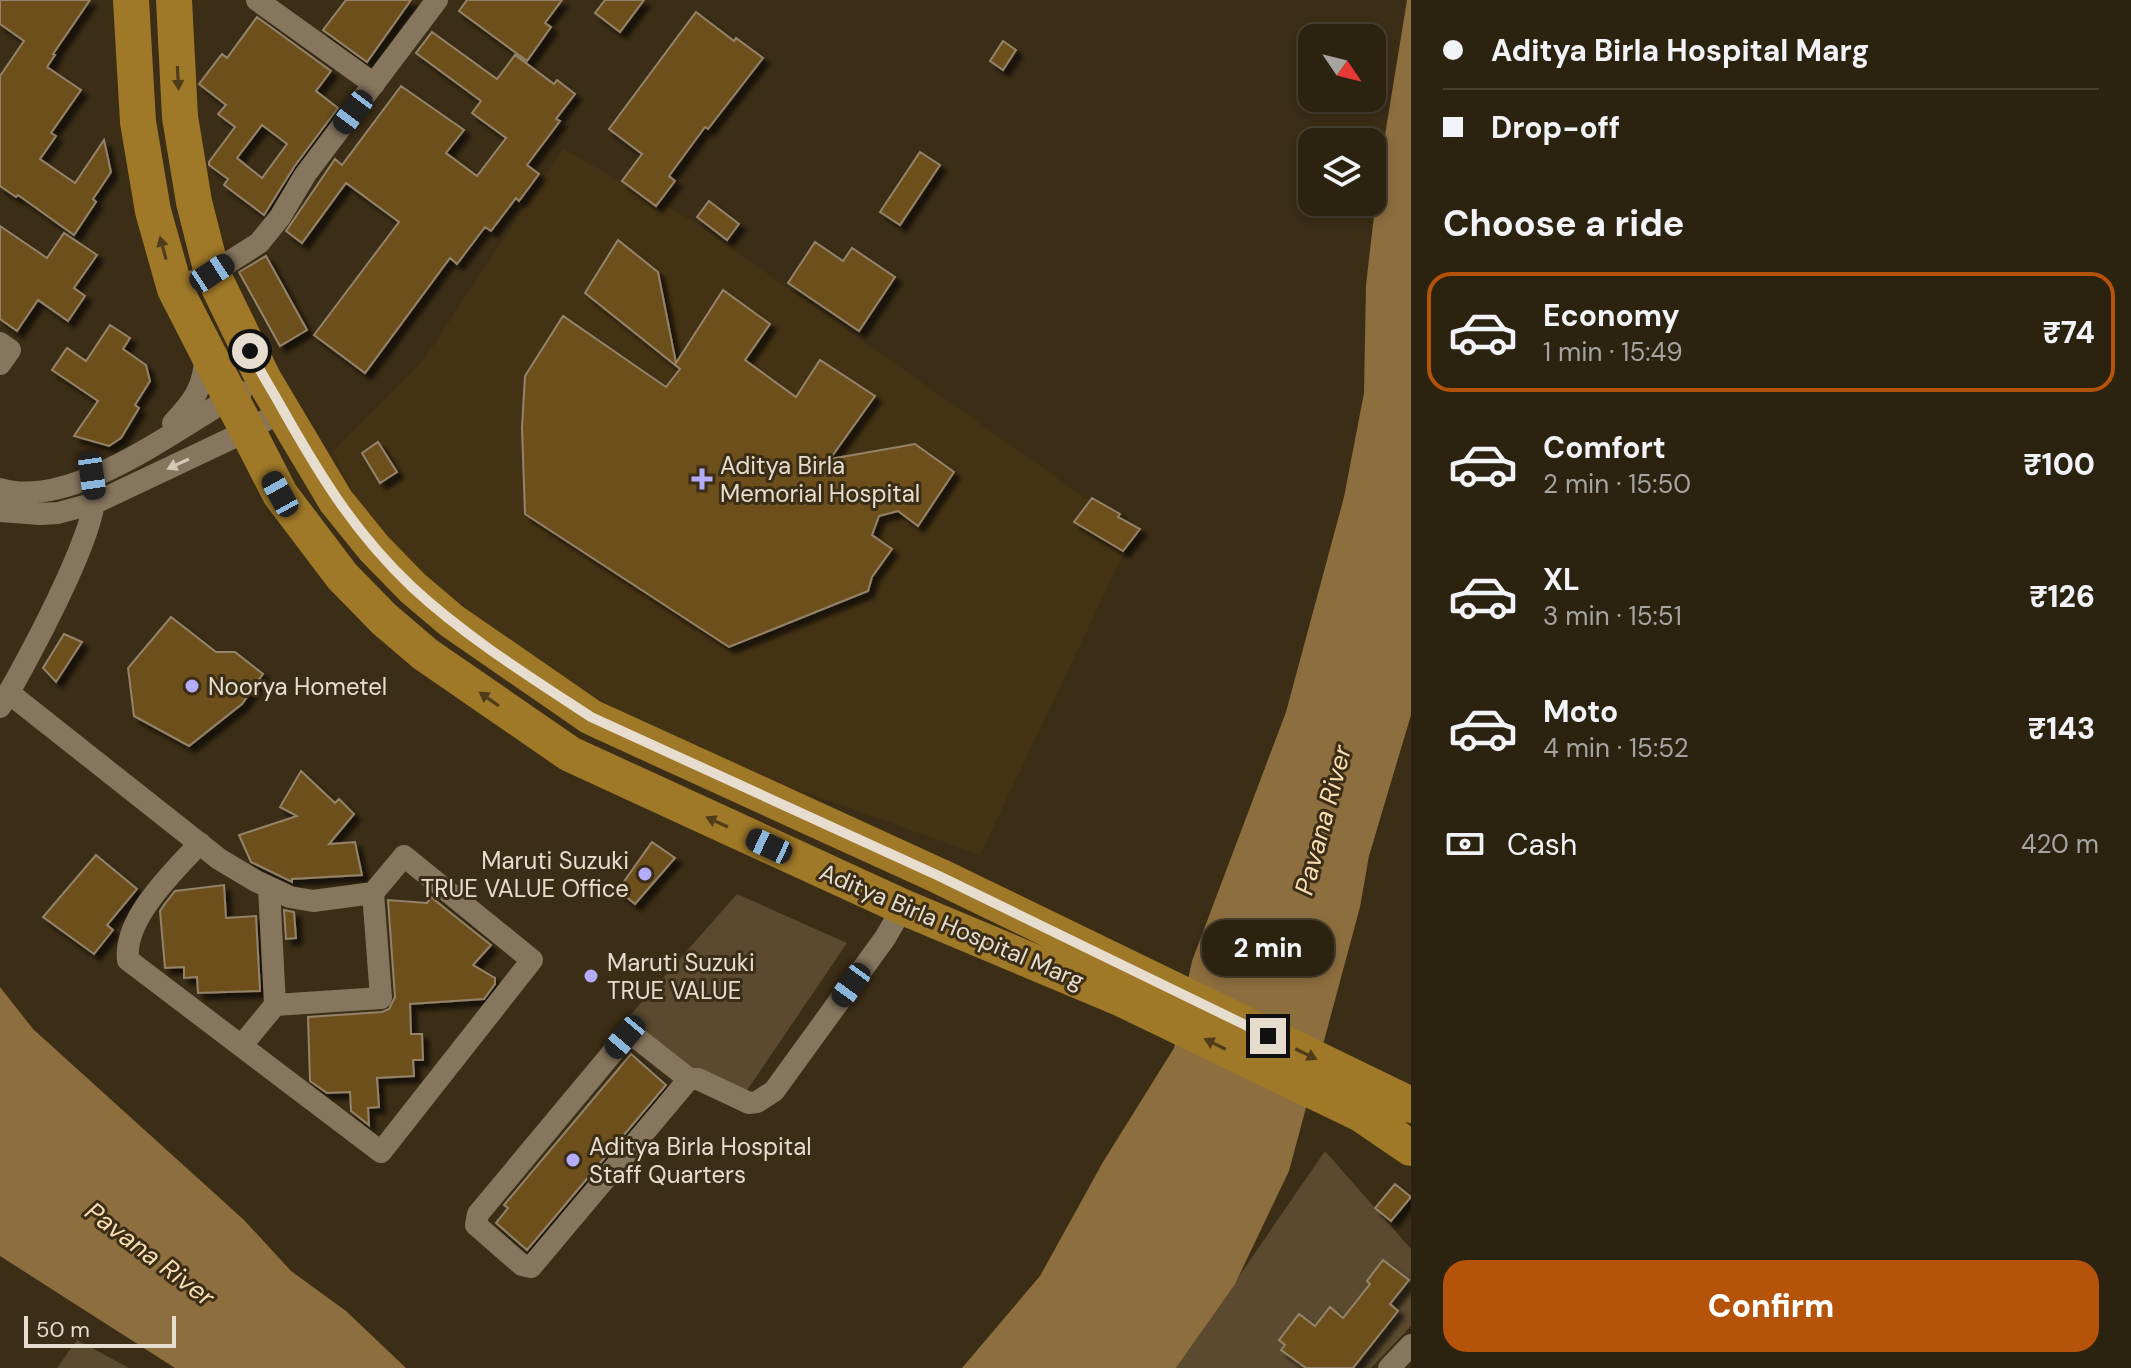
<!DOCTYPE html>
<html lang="en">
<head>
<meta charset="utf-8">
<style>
  body { margin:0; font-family:"DM Sans",sans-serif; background:#382f1e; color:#f1f3f6; height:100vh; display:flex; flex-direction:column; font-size:30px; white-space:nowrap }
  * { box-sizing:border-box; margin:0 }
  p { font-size:26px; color:#a6a49f }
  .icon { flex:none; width:44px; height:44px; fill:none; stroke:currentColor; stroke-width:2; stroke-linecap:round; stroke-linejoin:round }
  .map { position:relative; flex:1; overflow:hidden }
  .details { display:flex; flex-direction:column; background:#2c2210; width:720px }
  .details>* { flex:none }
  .top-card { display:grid; align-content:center; height:176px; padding:0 32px; background:#2c2210 }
  .needle { width:52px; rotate:125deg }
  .buttons { position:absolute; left:1298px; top:24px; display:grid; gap:16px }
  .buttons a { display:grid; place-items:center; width:88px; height:88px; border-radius:16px; background:#2c2210; box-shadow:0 4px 12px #0003,0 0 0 2px #483f30; font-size:40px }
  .scale { position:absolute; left:24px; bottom:20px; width:152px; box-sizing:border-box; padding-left:8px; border:4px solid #e6ddcf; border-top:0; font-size:22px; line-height:28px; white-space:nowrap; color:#e6ddcf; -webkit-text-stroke:6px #3b2d16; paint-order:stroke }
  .end { position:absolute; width:36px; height:36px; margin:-18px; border:10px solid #e6ddcf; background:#111; box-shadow:0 0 0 4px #111 }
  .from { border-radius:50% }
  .bubble { position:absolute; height:56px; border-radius:24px; background:#2c2210; box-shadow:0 4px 12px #0003,0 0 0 2px #483f30; font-size:26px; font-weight:800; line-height:56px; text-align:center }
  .car { position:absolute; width:24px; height:48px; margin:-24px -12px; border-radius:10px; box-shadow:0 0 6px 2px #0007; background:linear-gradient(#222 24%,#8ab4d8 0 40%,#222 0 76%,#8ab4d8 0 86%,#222 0) }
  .top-card b { display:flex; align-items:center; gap:28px; height:76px; font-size:30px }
  .top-card b+b { border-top:2px solid #483f30 }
  .top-card i { width:20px; height:20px; background:#f1f3f6 }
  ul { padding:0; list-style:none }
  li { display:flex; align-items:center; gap:24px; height:120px; margin:0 16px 12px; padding:0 16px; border:4px solid transparent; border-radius:24px }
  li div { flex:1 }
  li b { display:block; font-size:30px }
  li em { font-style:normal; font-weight:800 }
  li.current { border-color:#b45309 }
  li>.icon { width:72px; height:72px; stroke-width:1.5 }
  h2 { padding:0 32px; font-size:36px; line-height:96px }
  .pay { display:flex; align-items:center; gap:20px; height:88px; padding:0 32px; font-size:30px }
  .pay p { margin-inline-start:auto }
  .action { display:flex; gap:16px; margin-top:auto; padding:16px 32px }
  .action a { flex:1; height:92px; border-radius:24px; background:#b45309; color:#fff; font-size:32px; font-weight:800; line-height:92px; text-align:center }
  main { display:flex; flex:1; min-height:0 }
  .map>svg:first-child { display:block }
  .built { fill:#443214 }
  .green { fill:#5b4a2f }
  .water { fill:#8d6e3e }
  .building { fill:#6d501e; stroke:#94836a; stroke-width:2; fill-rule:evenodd; filter:url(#shadow) }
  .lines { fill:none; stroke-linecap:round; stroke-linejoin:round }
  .street { stroke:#87765e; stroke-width:22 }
  .primary { stroke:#a07928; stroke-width:36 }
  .oneway { fill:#4f3c1a }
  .oneway2 { fill:#d3c8b8 }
  .route { stroke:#e6ddcf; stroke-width:10 }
  .poi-dot { fill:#b4acf9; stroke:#3b2d16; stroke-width:3 }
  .labels { text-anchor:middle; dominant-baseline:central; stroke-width:6; stroke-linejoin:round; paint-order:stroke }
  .poi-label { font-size:24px; fill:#e6ddcf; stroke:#3b2d16; text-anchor:start }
  .street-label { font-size:24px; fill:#e6ddcf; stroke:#3b2d16 }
  .water-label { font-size:26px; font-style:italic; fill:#f9ddb2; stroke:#3b2d16 }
</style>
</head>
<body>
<main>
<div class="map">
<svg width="1411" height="1368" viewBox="0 0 1411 1368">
  <defs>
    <filter id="shadow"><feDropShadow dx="6" dy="6" stdDeviation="2" flood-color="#0009"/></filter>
  </defs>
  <rect width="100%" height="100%" fill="#3b2d16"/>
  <path class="built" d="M563 149 691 220 1134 532 980 855 785 785 627 716 532 658 404 560 360 506 332 452 425 358Z"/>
  <path class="green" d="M737 894 847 943 737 1105 617 1030Z
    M1325 1151 1411 1249V1326L1371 1368H1176Z
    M77 1340 129 1368H57Z"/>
  <path class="water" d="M1407 0H1411V715L1369 856 1360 907 1289 1171 1235 1284 1176 1368H962L1040 1276 1103 1162 1174 1048 1192 961 1286 712 1344 497 1364 393 1366 285 1379 172Z
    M0 987 33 1029 244 1220 291 1271 346 1311 406 1368H175L0 1256Z"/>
  <path class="building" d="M0 0H90L53 54 55 55 47 67 81 90 51 133 56 136 40 159 75 183 104 140 111 172 93 199 96 202 74 235 18 195 16 197 0 186V76L24 41 0 24Z
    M346 0H411L367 62 323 30Z
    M467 0H562L545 23 551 27 527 61 459 11Z
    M605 0H644L620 32 595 13Z
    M696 12 734 41 736 38 763 58 708 129 705 127 669 176 675 181 656 206 622 181 642 154 609 129Z
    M257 17 331 71 316 91 338 108 294 167 264 215 224 185 228 179 209 165V162L235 127 218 114 226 105 199 84 222 54 227 58ZM262 125 287 144 262 178 237 158Z
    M432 32 497 79 515 55 554 84 557 80 575 94 556 119 560 121 527 165 539 174 519 201 516 198 491 231 485 227 457 264 450 258 365 373 314 335 399 222 346 183 302 243 286 231 335 159 342 165 401 86 464 130 446 153 477 176 506 138 472 113 481 101 416 53Z
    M1003 41 1016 50 1003 70 990 61Z
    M920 152 940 165 900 225 880 212Z
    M709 201 739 224 727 240 697 217Z
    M0 226 47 258 64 233 97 255 74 288 85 296 68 321 38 300 17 331 0 319Z
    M618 240 658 272 676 363 723 290 770 324 745 360 796 397 820 360 875 396 830 459 915 444 954 472 918 526 898 511 879 516 872 535 892 549 872 577 868 591 729 647 525 514 522 428 525 376 563 316 666 387 680 369 585 293Z
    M815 242 843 261 852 248 895 277 859 331 788 283Z
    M266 256 307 330 280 346 239 272Z
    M110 325 130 338 123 349 146 365 150 381 135 405 139 408 121 438 109 446 74 436 98 401 52 370 67 348 86 361Z
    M378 442 397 472 380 483 362 453Z
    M1092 498 1120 514 1118 517 1140 529 1123 551 1074 522Z
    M171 617 216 652H235L263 674 242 704 189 746 134 716 128 668Z
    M64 634 82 642 56 682 43 668Z
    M301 771 335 803 339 799 354 814 329 844 355 842 362 875 292 879V882L251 862 239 835 297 816 280 807Z
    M652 842 675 858 635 904 618 890Z
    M96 855 137 889 107 925 113 930 94 954 43 917Z
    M224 885 226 918 256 916 260 991 198 993 197 977 184 978V967L165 968 160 911 164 905 175 891Z
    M431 897 491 945 473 965 495 978V984L484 999 410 1004 411 1034H422L423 1060H413L414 1076 377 1078 379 1107 368 1108 369 1125 351 1111 350 1092 327 1093 310 1081 308 1017 382 1012 389 1009 395 997 388 900 427 903Z
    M284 910 294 912 296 938 286 939Z
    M631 1054 666 1085 527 1250 496 1223 508 1208 504 1205Z
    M1395 1184 1411 1197 1391 1221 1375 1208Z
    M1383 1260 1409 1280 1390 1304 1398 1311 1353 1368H1306L1281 1350 1285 1345 1279 1340 1299 1314 1315 1326 1330 1307 1343 1318 1370 1284 1367 1281Z"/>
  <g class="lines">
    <path class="street" d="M257 0 374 84
      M175 289 212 273 259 243 280 217 305 175 437 0
      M0 343 10 350 0 364
      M173 423C193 402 205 386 205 356
      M0 489C73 511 179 426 241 392
      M0 511 40 514 58 513 95 503 249 430 283 410
      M9 693 219 859 256 881 290 897 313 901 373 893 404 856 532 960 381 1152 128 960C123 919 174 871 200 843
      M0 707C22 672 99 529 94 494
      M269 888 275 1005
      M242 1045 275 1005 381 998 373 893
      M689 1079 633 1035 628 1034 478 1214 476 1225 522 1265 531 1267 689 1079H698L749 1103 757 1102 774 1091 885 938 903 907
      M1389 1368 1411 1345"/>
    <path class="primary" d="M131 0 138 122 153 211 175 289 280 494 342 576 384 619 425 654 570 754 903 907 1122 999 1361 1114 1411 1148
      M174 0 180 117 194 202 212 273 264 380 336 501 374 548 413 588 452 621 591 717 939 876 1411 1105"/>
  </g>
  <defs><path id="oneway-solid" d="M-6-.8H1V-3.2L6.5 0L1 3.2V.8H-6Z" transform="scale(2)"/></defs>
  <g class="oneway">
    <use href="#oneway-solid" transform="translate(178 78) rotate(87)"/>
    <use href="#oneway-solid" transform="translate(163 248) rotate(-105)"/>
    <use href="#oneway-solid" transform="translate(489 699) rotate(-145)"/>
    <use href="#oneway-solid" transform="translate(717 822) rotate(-155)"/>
    <use href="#oneway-solid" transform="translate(1215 1044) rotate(-154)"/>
    <use href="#oneway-solid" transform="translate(1306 1054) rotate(26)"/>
  </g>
  <use class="oneway2" href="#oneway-solid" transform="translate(178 464) rotate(155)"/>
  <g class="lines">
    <path class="route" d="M250 351C260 372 272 390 283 410 321 477 355 533 412 587 466 637 530 677 591 717L939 876 1268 1036"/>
  </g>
  <g class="poi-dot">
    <path d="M698 467h8v8h8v8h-8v8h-8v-8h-8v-8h8z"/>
    <circle cx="192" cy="686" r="8"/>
    <circle cx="645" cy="874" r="8"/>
    <circle cx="591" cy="976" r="8"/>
    <circle cx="573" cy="1160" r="8"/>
  </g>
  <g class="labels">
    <g class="poi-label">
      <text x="720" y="465">Aditya Birla<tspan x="720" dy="28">Memorial Hospital</tspan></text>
      <text x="208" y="686">Noorya Hometel</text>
      <text x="629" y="860" text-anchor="end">Maruti Suzuki<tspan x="629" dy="28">TRUE VALUE Office</tspan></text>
      <text x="607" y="962">Maruti Suzuki<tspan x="607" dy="28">TRUE VALUE</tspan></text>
      <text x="589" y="1146">Aditya Birla Hospital<tspan x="589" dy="28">Staff Quarters</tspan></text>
    </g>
    <g class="street-label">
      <text transform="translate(952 926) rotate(23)">Aditya Birla Hospital Marg</text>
    </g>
    <g class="water-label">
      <text transform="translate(1323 820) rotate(-75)">Pavana River</text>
      <text transform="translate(150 1254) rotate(37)">Pavana River</text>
    </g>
  </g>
</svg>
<div class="buttons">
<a><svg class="needle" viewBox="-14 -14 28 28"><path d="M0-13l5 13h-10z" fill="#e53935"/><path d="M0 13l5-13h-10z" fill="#a6a49f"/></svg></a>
<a><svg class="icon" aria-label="layers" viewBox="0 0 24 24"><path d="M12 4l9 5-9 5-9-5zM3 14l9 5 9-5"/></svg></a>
</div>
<div class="scale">50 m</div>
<i class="end from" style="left:250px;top:351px"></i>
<i class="end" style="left:1268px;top:1036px"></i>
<div class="bubble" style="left:1202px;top:920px;width:132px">2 min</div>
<i class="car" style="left:353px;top:112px;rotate:217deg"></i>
<i class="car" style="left:212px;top:273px;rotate:57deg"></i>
<i class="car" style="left:92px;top:476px;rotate:172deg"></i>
<i class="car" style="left:280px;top:494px;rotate:331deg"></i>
<i class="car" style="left:769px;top:846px;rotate:295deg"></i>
<i class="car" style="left:851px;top:985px;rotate:216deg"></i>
<i class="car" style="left:625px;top:1037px;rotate:220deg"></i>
</div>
<section class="details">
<div class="top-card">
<b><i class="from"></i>Aditya Birla Hospital Marg</b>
<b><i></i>Drop-off</b>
</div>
<h2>Choose a ride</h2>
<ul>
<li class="current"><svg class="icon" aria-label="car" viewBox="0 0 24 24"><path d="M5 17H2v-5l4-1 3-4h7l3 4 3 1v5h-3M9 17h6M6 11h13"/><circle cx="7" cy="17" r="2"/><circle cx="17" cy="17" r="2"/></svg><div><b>Economy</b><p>1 min · 15:49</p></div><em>₹74</em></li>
<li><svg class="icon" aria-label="car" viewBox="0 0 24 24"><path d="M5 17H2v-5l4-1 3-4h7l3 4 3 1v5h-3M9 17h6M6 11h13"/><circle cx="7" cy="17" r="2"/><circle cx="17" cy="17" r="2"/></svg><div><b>Comfort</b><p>2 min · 15:50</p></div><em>₹100</em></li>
<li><svg class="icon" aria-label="car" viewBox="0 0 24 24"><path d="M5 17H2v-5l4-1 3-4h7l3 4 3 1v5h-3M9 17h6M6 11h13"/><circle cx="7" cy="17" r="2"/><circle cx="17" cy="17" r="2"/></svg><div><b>XL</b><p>3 min · 15:51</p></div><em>₹126</em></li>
<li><svg class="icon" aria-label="car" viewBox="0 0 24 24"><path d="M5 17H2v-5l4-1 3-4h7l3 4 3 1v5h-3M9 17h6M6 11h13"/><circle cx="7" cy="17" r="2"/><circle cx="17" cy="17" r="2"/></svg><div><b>Moto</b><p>4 min · 15:52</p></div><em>₹143</em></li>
</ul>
<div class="pay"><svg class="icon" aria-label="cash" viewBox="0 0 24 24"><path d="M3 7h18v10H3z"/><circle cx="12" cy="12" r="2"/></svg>Cash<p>420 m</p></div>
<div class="action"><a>Confirm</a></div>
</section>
</main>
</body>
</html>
